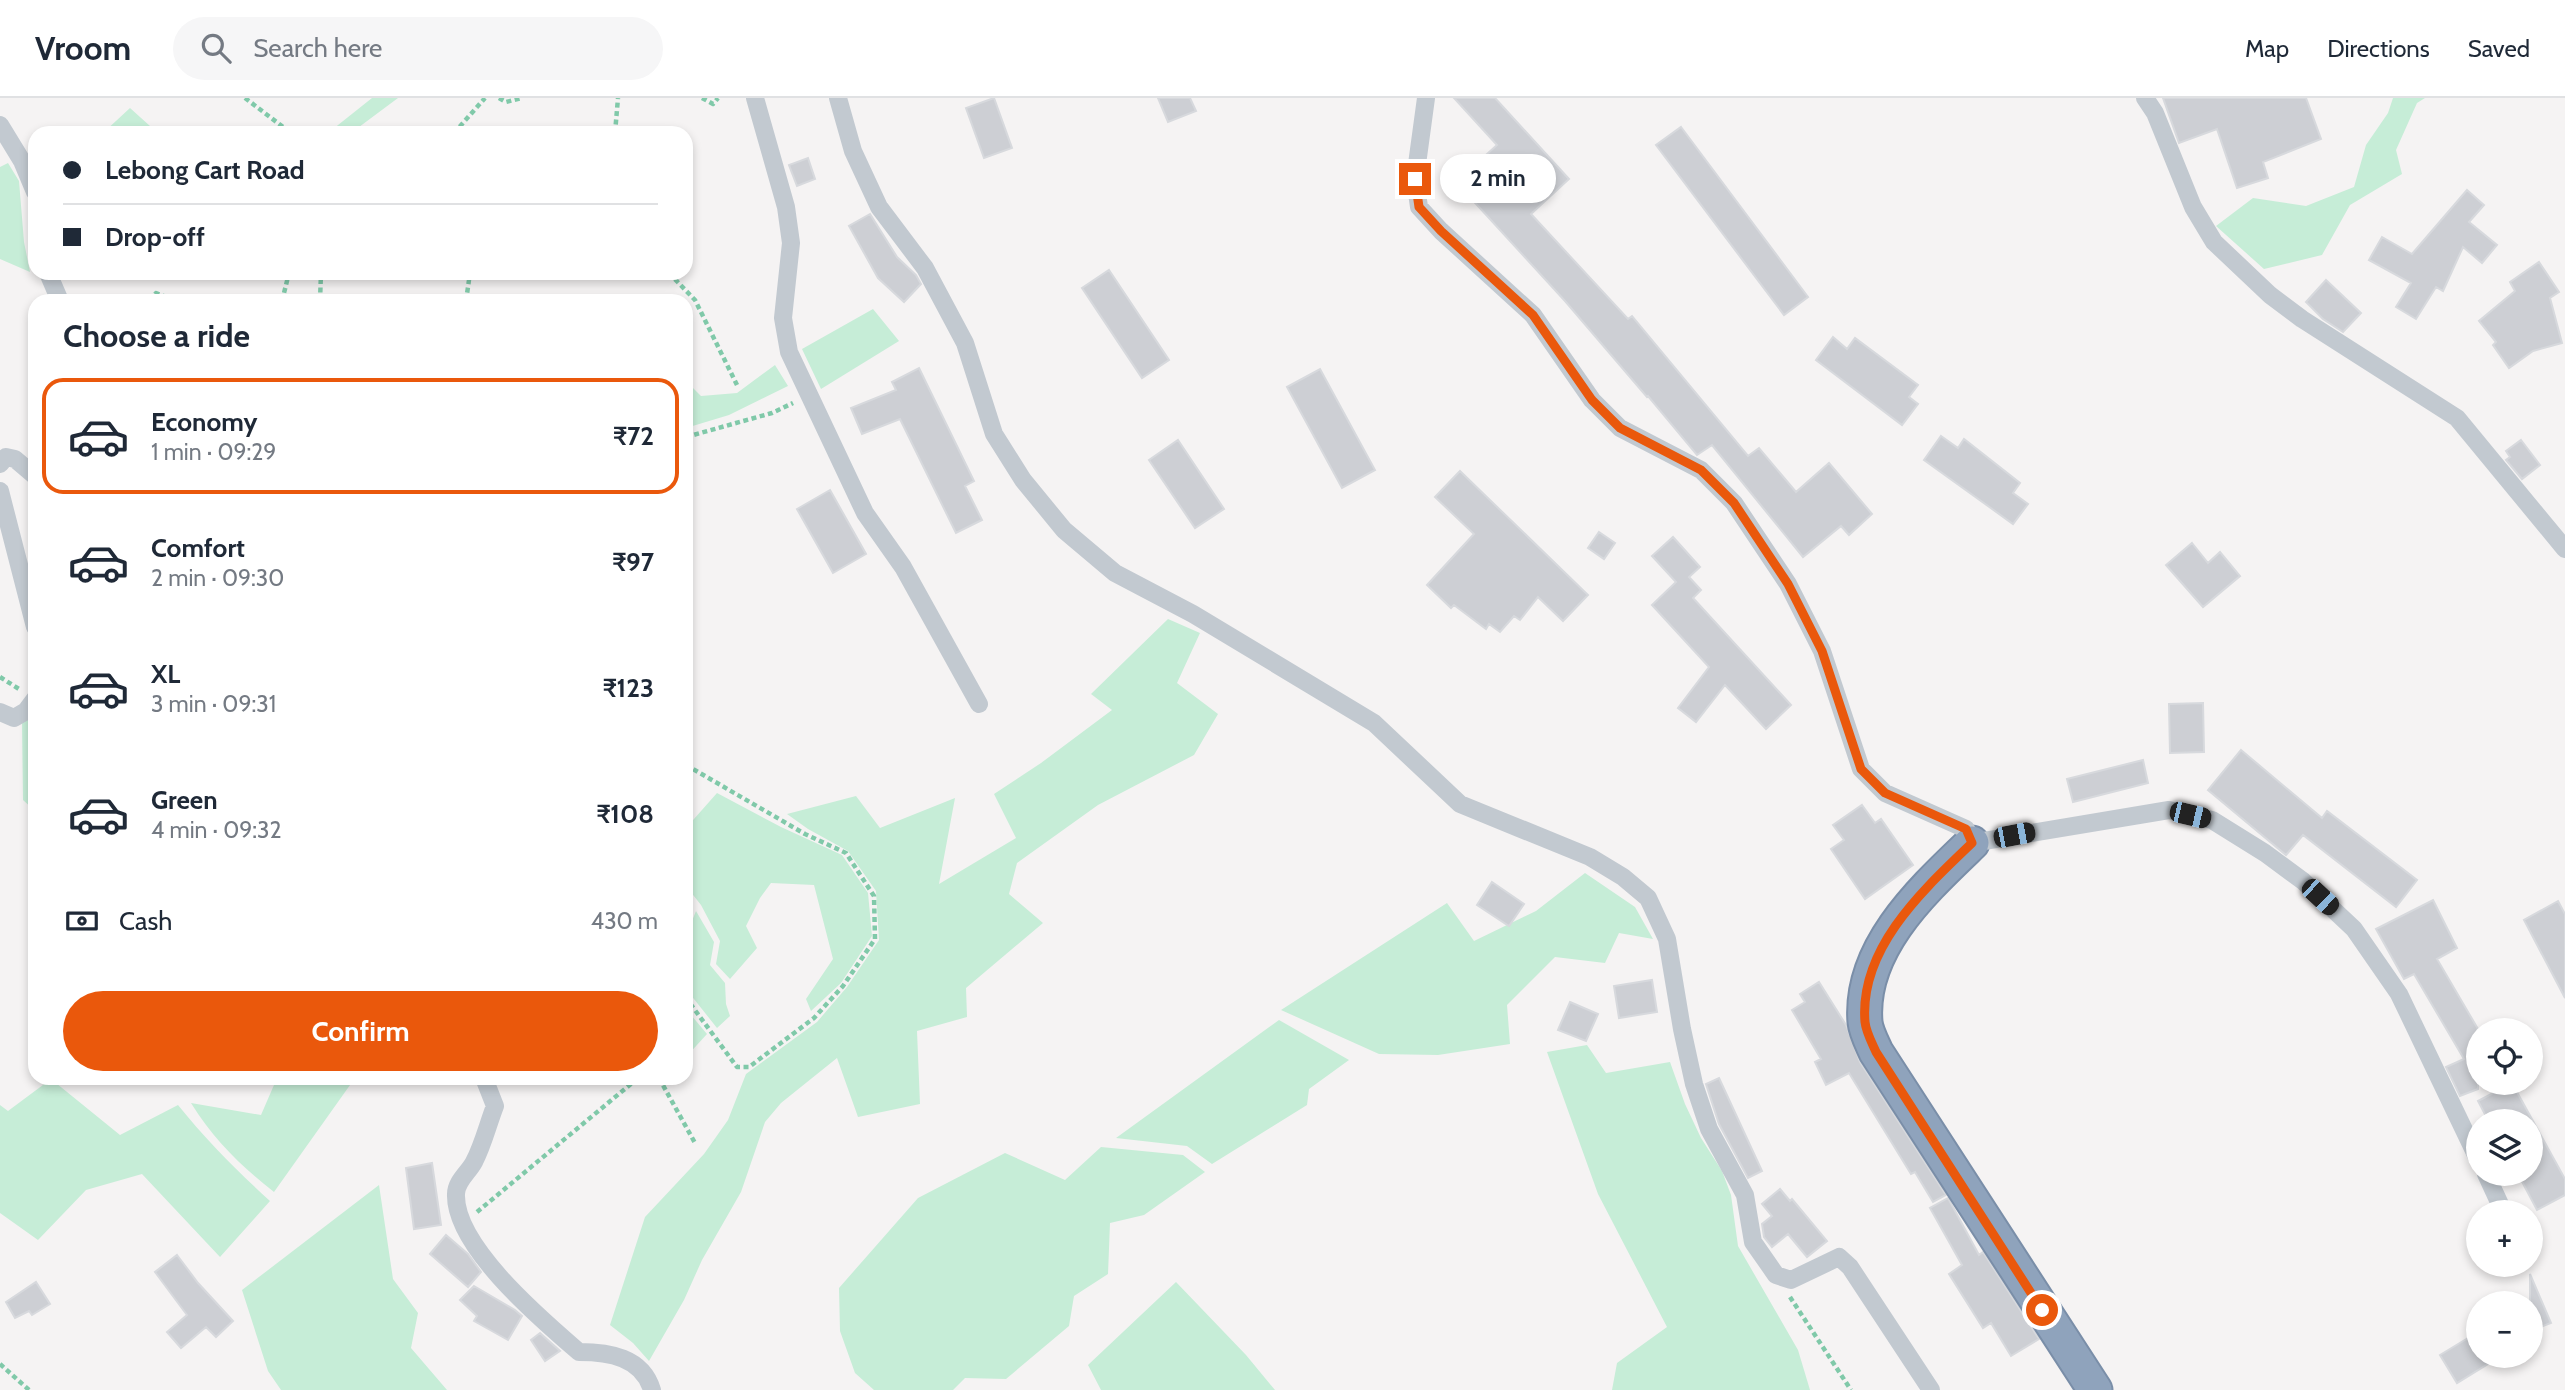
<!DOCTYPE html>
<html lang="en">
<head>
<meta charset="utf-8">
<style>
  body { margin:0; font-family:Cabin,sans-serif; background:#f6f6f7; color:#1f2937; height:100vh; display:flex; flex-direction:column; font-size:26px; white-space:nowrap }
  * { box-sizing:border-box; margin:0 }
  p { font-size:23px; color:#747a83 }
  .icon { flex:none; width:38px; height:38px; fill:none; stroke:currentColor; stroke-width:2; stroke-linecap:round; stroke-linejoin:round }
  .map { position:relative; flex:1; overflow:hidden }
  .side { position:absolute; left:28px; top:196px; width:665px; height:791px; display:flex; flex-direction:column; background:#fff; border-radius:21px; box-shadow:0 4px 10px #0003 }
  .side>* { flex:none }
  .banner { position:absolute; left:28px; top:28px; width:665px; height:154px; border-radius:21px; box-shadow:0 4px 10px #0003; display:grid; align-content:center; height:154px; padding:0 35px; background:#fff }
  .controls { position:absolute; left:2466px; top:920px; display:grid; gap:14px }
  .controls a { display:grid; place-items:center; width:77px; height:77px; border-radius:50%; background:#fff; box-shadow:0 4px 10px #0003; font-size:35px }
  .end { position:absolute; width:32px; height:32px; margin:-16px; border:9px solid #ea580c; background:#fff; box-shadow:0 0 0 4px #fff }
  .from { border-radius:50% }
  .bubble { position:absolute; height:49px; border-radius:24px; background:#fff; box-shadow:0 4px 10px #0003; font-size:23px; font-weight:800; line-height:49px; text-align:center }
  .car { position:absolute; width:21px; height:42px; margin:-21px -10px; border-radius:9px; box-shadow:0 0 5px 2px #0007; background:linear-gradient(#222 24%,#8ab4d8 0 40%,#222 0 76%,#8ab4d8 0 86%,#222 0) }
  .banner b { display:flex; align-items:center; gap:24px; height:66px; font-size:26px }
  .banner b+b { border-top:2px solid #e0e1e3 }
  .banner i { width:18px; height:18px; background:#1f2937 }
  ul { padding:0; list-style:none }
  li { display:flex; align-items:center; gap:21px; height:116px; margin:0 14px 10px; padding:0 21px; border:4px solid transparent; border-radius:21px }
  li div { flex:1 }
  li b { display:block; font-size:26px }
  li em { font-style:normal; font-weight:800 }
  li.on { border-color:#ea580c }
  li>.icon { width:63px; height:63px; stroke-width:1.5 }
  h2 { padding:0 35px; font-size:32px; line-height:84px }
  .pay { display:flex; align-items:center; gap:18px; height:77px; padding:0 35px; font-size:26px }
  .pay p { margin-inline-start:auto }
  .action { display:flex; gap:14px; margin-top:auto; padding:14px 35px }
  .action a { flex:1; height:80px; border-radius:42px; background:#ea580c; color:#fff; font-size:28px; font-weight:800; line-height:80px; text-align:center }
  header { display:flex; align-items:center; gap:42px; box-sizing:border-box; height:98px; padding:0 35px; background:#fff; border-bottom:2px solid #e0e1e3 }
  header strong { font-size:33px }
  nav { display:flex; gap:38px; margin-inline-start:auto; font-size:24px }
  .search { width:490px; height:63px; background:#f6f6f7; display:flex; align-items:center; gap:18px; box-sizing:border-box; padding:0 24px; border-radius:38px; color:#747a83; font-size:26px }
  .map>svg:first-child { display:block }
  .green { fill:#c6edd7 }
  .building { fill:#cdcfd4; stroke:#d7d9dd; stroke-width:2 }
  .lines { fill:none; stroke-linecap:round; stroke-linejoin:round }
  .highway-casing { stroke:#7a8ea8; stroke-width:37 }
  .path { stroke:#80c9a9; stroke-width:4.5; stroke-dasharray:5 3.5; stroke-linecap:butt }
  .street { stroke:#c2c9d0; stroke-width:18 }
  .highway { stroke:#8fa3bc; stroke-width:33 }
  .route { stroke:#ea580c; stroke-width:9 }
</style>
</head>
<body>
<header>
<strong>Vroom</strong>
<div class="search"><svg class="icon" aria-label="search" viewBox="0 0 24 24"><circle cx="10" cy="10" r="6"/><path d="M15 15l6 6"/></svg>Search here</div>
<nav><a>Map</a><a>Directions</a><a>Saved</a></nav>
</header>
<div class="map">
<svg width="2565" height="1292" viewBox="0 0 2565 1292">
  <rect width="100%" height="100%" fill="#f5f3f3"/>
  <path class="green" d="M372 0H398L351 35H328Z
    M2393 0H2425L2417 5 2396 52 2402 76 2350 107 2322 157 2264 171 2216 128 2253 100 2306 108 2354 89 2366 47 2388 15Z
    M130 10 150 28V35H103Z
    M8 65 19 83 24 144 30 174 0 161V69Z
    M873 211 899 243 821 291 802 251Z
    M775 267 788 288 729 317 686 330V283L701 298 737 295Z
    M1168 521 1200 535 1177 585 1218 616 1194 657 1098 707 1017 765 1009 796 1043 825 966 890 967 919 917 933 920 1006 858 1019 837 960 781 1005 765 1024 741 1094 702 1162 684 1202 649 1263 633 1245 610 1227 645 1119 704 1056 728 1022 746 976 817 924 847 889 879 842 876 793 848 753 808 731 787 716 856 698 880 730 955 700 939 786 1016 740 994 696 1041 665 1112 612 1091 596Z
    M35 611V713L23 702 22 624Z
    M717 695 781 729 842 757 868 795 872 838 841 885 811 913 806 901 833 861 814 787 771 785 760 800 746 828 757 850 730 881 716 866 720 843 701 807 686 788V730Z
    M1585 775 1635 809 1653 841 1619 835 1605 865 1555 859 1507 907 1510 946 1438 957 1379 956 1281 912 1447 805 1474 843 1536 813Z
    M696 813 714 844 710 867 725 885 726 906 730 918 717 930 686 891V838Z
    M686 911 707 936 686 959Z
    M1279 922 1349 962 1309 991 1307 1007 1212 1066 1187 1048 1116 1040Z
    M1587 947 1606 975 1670 964 1685 1006 1701 1040 1722 1073 1731 1097 1738 1148 1798 1252 1810 1292H1612L1617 1265 1667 1229 1598 1096 1547 954Z
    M277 980H355L274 1094C240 1067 214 1042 191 1005L261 1017Z
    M51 981 120 1037 178 1007C206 1042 237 1073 270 1103L220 1159 142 1076 86 1092 38 1142 0 1115V1007L8 1013Z
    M1101 1049 1183 1057 1205 1074 1144 1117 1110 1125 1108 1176 1074 1198 1069 1228 1006 1281 965 1280 953 1292H874L855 1275 840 1233 839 1190 918 1100 1005 1055 1065 1082Z
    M379 1087 393 1181 418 1215 411 1250 447 1292H281L268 1273 242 1192Z
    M1176 1184 1246 1257 1275 1292H1101L1088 1267Z"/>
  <path class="building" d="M994 0 1012 50 984 60 966 10Z
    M1158 0H1190L1196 13 1168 24Z
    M1454 0H1495L1569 81 1531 116 1628 221 1632 218 1748 358 1759 350 1796 394 1829 365 1872 416 1849 437 1841 428 1803 459 1712 347 1697 357 1648 298 1647 299 1565 203 1456 84 1497 47Z
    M2163 0H2306L2321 41 2263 64 2268 80 2237 90 2217 31 2179 45Z
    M1681 29 1808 199 1784 217 1656 47Z
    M808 60 815 81 797 88 789 67Z
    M2467 92 2484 107 2469 124 2497 147 2482 165 2463 149 2443 193 2436 189 2416 221 2396 209 2411 185 2369 162 2382 139 2412 156Z
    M870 116 897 159 916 177 921 186 904 204 878 180 849 128Z
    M2539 164 2559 194 2550 200 2562 245 2533 253 2509 270 2493 247 2496 244 2479 223 2515 193 2510 184Z
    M1109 172 1169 262 1142 280 1082 190Z
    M2326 182 2361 215 2343 234 2323 221 2306 204Z
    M1833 239 1847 251 1855 240 1918 287 1909 299 1918 306 1902 327 1816 262Z
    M919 270 974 383 965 388 982 422 956 435 900 321 862 336 851 310 896 292 892 284Z
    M1320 271 1375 372 1342 390 1287 289Z
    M1941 338 1958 350 1964 341 2020 385 2013 395 2028 406 2013 426 1924 362Z
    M1178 342 1224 411 1195 430 1149 362Z
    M2521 342 2540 367 2522 381 2506 362 2510 359 2506 353Z
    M1460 373 1588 497 1563 523 1538 499 1520 522 1514 518 1500 534 1489 526 1486 531 1454 507 1451 510 1427 487 1474 436 1435 399Z
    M830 392 866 456 833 475 797 411Z
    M1599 434 1615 445 1604 461 1588 450Z
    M1673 439 1700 469 1689 479 1701 492 1693 500 1791 607 1766 631 1725 587 1696 624 1678 610 1709 569 1652 507 1676 484 1652 458Z
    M2192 445 2208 465 2220 454 2240 478 2203 509 2166 467Z
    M2203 605 2204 654 2170 655 2169 606Z
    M2241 652 2322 720 2327 713 2417 782 2396 809 2303 737 2286 757 2208 692Z
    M2143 662 2148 685 2073 704 2067 681Z
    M1862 707 1875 725 1881 721 1913 767 1865 801 1831 751 1844 742 1833 727Z
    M1492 784 1524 806 1509 828 1477 807Z
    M2433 802 2457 850 2437 861 2478 931V991L2460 998 2446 969 2464 961 2414 876 2404 881 2376 831Z
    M2558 803 2565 816V900L2524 822Z
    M1652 882 1657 914 1619 920 1614 888Z
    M1819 884 1846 927 1860 964 1946 1097 1933 1104 1915 1074 1911 1076 1849 975 1826 987 1815 964 1821 961 1792 912 1805 904 1800 896Z
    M1570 904 1598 916 1586 943 1558 932Z
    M1719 980 1762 1073 1748 1080 1719 1026 1706 986Z
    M2512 985 2565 1081V1097L2537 1112 2518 1076H2530V1024H2489L2478 1003Z
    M432 1065 441 1127 414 1131 406 1070Z
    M1780 1091 1790 1103 1792 1101 1827 1143 1807 1159 1788 1136 1772 1149 1764 1139 1762 1126 1772 1118 1762 1106Z
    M1948 1100 1979 1157 1983 1154 2039 1241 2011 1258 1991 1225 1983 1230 1949 1176 1962 1167 1930 1110Z
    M446 1137 468 1156 481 1174 468 1189 430 1156Z
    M177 1157 198 1185 233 1223 216 1239 206 1229 181 1250 167 1234 187 1217 155 1174Z
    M2530 1176 2551 1225 2530 1233Z
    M36 1184 50 1206 32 1217 29 1213 15 1220 6 1204Z
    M474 1188 515 1212 522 1218 508 1242 474 1223 477 1218 460 1202Z
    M2478 1234V1258H2501L2457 1285 2440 1257Z
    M540 1235 560 1253 545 1263 531 1242Z"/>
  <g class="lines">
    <g class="highway-casing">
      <path id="highway" d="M1972 745C1923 792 1859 850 1865 924 1866 934 1872 945 1876 954L2095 1292"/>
    </g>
    <path class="path" d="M245 0 291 35
      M499 0 506 4 522 0
      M702 0 713 6 718 0
      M454 35 485 0
      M615 35 618 0
      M669 175 695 202 737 287
      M150 203 156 195 177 203
      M282 203 289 175
      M320 203 321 175
      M466 203 470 175
      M686 339 772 315 793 305
      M0 579 19 591
      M686 667 805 736 846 755 874 798 875 841 843 888 814 920 749 969H737L686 900
      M659 980 695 1045
      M477 1114 638 980
      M1790 1199 1851 1292
      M0 1266 29 1292"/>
    <path class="street" d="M755 0 786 109 791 145 783 220 789 254 865 415 903 469 979 606
      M838 0 853 53 879 109 925 170 965 245 994 336 1023 382 1064 432 1115 475 1193 516 1374 625 1460 706 1590 759 1623 779 1648 800 1667 841 1682 931 1694 986 1709 1031 1745 1097 1753 1144 1776 1177 1791 1182 1839 1159 1850 1169 1931 1292
      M1426 0 1415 81 1419 109 1441 133 1533 217 1592 302 1620 330 1701 372 1734 405 1788 486 1822 553 1861 671 1885 695 1966 731 1972 745 2169 712 2212 722 2265 755 2303 783 2354 831 2399 896 2478 1061
      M2145 0 2155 15 2193 109 2214 144 2270 197 2302 221 2457 320 2565 451
      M0 27 22 63 35 94
      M48 175 60 203
      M0 366 6 359 15 361 35 378
      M0 393 35 529
      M0 614 14 620 26 613 35 601
      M484 980 495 1008C488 1026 483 1047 474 1064 469 1074 456 1083 456 1096 454 1148 542 1222 579 1254 609 1254 642 1259 652 1292
      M2486 1076 2504 1115"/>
    <use href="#highway" class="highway"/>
  </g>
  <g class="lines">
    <path class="route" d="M1415 81 1419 109 1441 133 1533 217 1592 302 1620 330 1701 372 1734 405 1788 486 1822 553 1861 671 1885 695 1966 731 1972 745C1923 792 1859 850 1865 924 1866 934 1872 945 1876 954L2042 1212"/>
  </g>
</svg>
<div class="controls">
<a><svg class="icon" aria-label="locate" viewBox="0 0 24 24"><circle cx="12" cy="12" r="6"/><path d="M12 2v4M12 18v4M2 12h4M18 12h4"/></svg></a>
<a><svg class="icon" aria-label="layers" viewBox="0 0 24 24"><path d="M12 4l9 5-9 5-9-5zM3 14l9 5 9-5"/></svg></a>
<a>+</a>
<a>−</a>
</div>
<i class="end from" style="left:2042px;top:1212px"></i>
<i class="end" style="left:1415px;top:81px"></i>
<div class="bubble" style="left:1440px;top:56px;width:116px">2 min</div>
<i class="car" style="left:2190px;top:717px;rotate:103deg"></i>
<i class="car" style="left:2014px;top:737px;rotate:79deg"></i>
<i class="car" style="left:2320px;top:799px;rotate:133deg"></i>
<div class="banner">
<b><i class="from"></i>Lebong Cart Road</b>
<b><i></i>Drop-off</b>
</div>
<section class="side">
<h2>Choose a ride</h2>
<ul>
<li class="on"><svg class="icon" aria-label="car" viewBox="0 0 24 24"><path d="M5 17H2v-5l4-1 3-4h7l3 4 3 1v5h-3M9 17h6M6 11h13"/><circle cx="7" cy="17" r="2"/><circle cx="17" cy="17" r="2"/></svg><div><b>Economy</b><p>1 min · 09:29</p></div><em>₹72</em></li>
<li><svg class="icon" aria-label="car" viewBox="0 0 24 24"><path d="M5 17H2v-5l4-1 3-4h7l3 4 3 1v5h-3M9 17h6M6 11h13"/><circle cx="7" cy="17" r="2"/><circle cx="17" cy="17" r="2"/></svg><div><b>Comfort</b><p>2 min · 09:30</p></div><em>₹97</em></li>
<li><svg class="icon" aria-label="car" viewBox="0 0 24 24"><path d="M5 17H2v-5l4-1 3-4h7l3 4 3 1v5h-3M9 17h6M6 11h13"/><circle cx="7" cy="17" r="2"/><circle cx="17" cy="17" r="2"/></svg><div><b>XL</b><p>3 min · 09:31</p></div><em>₹123</em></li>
<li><svg class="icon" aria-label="car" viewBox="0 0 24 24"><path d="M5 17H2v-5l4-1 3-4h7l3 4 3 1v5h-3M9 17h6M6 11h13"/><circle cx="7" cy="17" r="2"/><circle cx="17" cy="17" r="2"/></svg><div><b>Green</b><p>4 min · 09:32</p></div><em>₹108</em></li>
</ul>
<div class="pay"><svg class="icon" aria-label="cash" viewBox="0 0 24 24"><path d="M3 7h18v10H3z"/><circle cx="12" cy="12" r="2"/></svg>Cash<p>430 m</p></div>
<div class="action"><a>Confirm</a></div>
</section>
</div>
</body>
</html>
